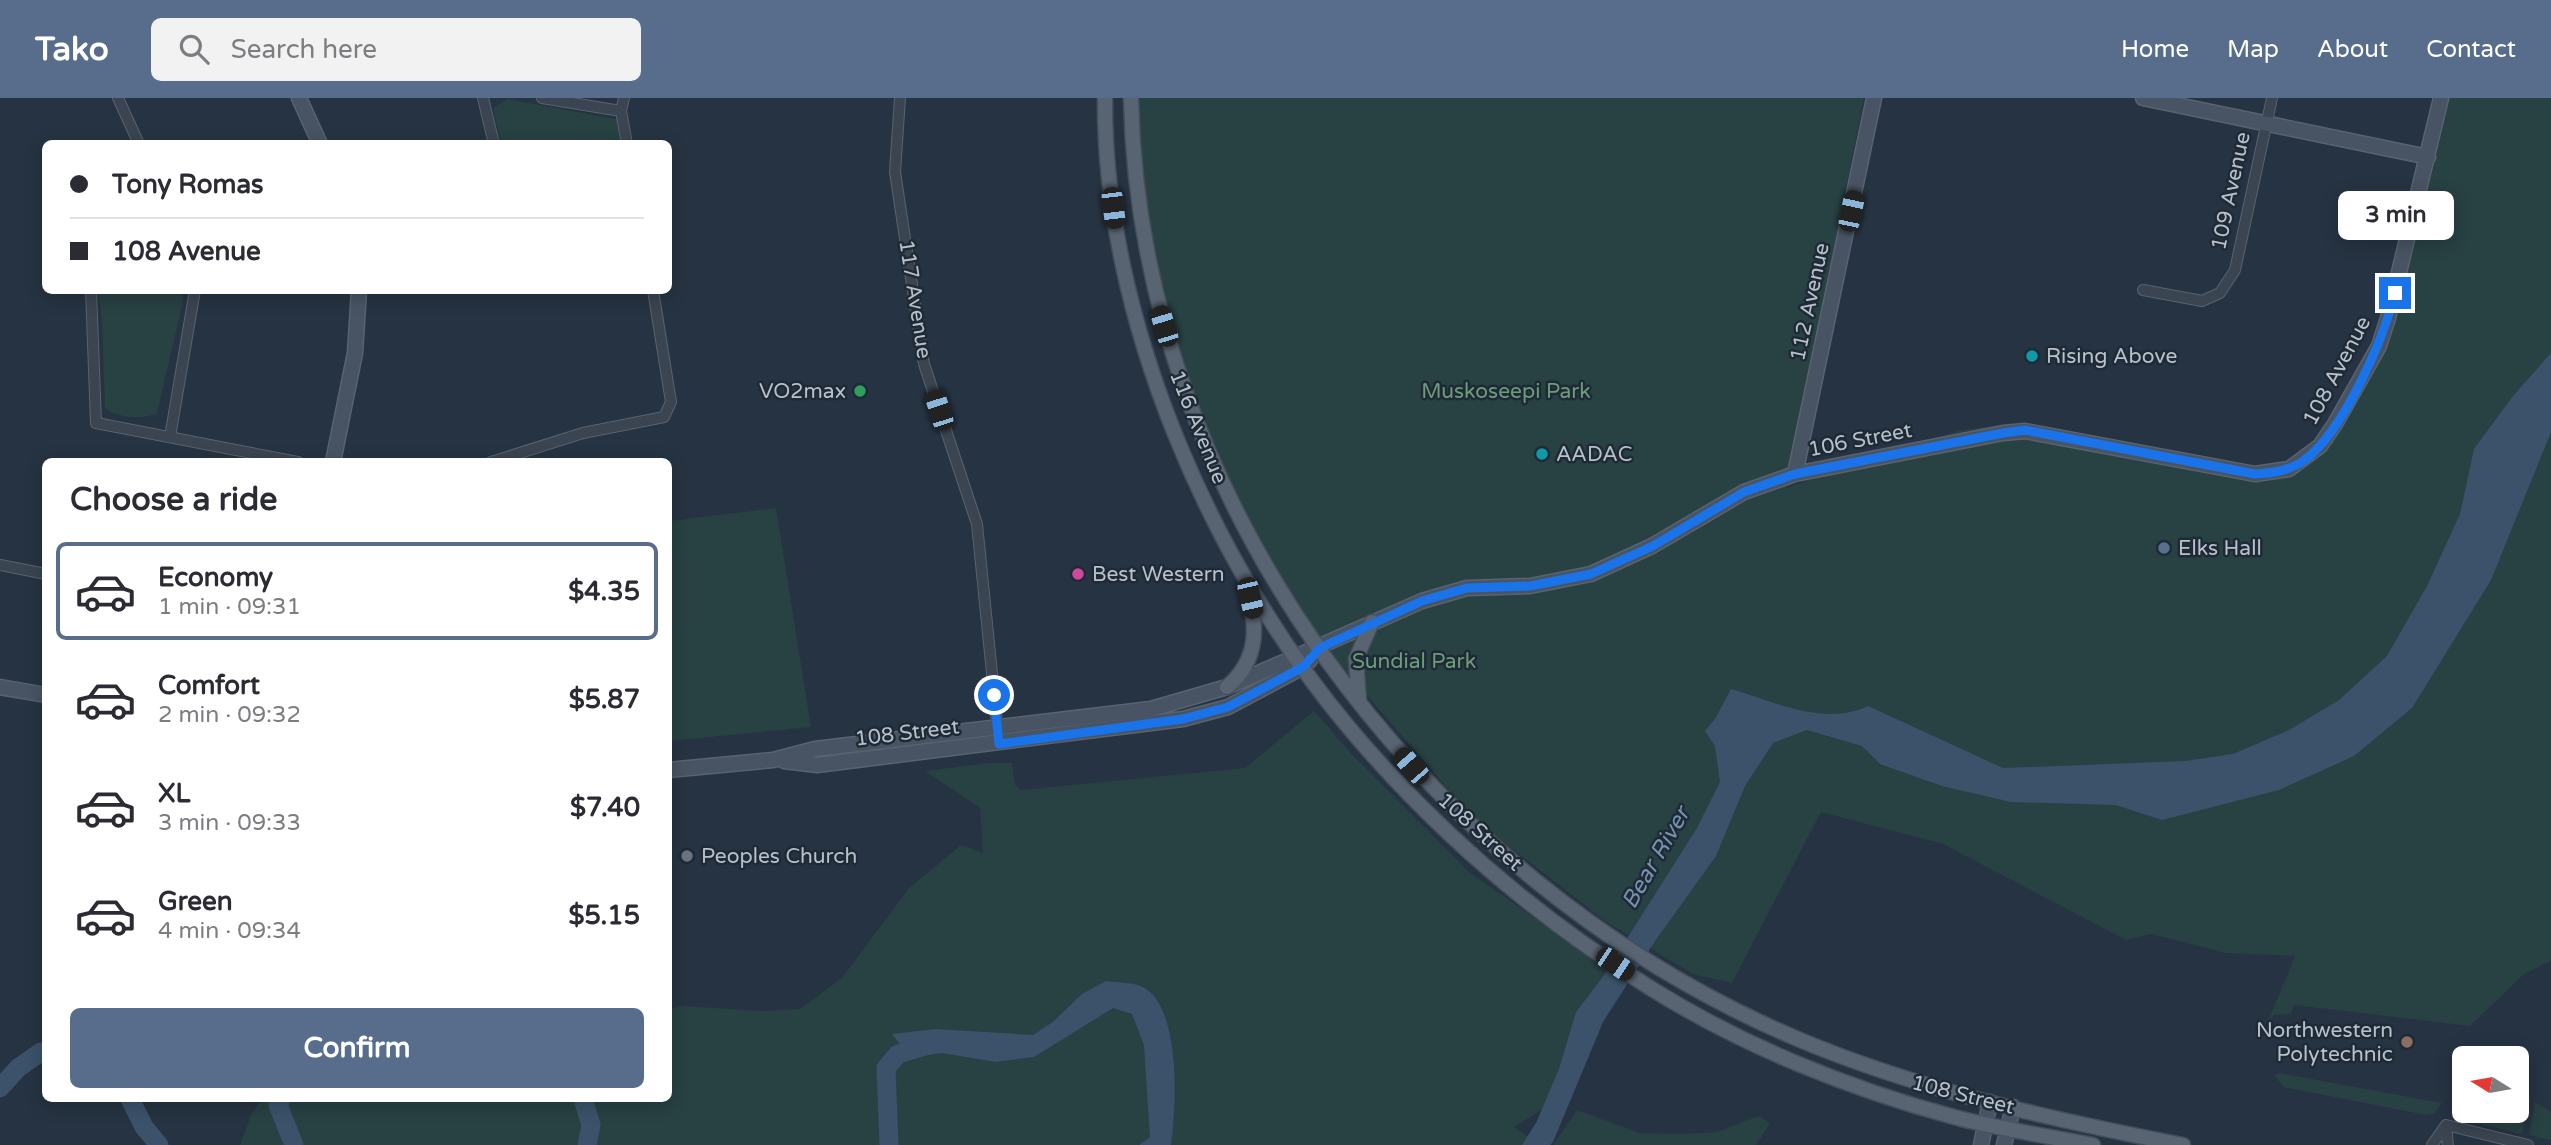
<!DOCTYPE html>
<html lang="en">
<head>
<meta charset="utf-8">
<style>
  body { margin:0; font-family:"Varela Round",sans-serif; background:#f2f2f3; color:#2b2b33; height:100vh; display:flex; flex-direction:column; font-size:26px; white-space:nowrap }
  * { box-sizing:border-box; margin:0 }
  p { font-size:23px; color:#7c7c81 }
  .icon { flex:none; width:38px; height:38px; fill:none; stroke:currentColor; stroke-width:2; stroke-linecap:round; stroke-linejoin:round }
  .map { position:relative; flex:1; overflow:hidden }
  .drawer { position:absolute; left:42px; top:360px; width:630px; height:644px; display:flex; flex-direction:column; background:#fff; border-radius:10px; box-shadow:0 4px 18px #0003 }
  .drawer>* { flex:none }
  .hud { position:absolute; left:42px; top:42px; width:630px; height:154px; border-radius:10px; box-shadow:0 4px 18px #0003; display:grid; align-content:center; height:154px; padding:0 28px; background:#fff }
  .needle { width:46px; rotate:281deg }
  .buttons { position:absolute; left:2452px; top:948px; display:grid; gap:14px }
  .buttons a { display:grid; place-items:center; width:77px; height:77px; border-radius:10px; background:#fff; box-shadow:0 4px 18px #0003; font-size:35px }
  .end { position:absolute; width:32px; height:32px; margin:-16px; border:9px solid #1a73e8; background:#fff; box-shadow:0 0 0 4px #fff }
  .from { border-radius:50% }
  .bubble { position:absolute; height:49px; border-radius:10px; background:#fff; box-shadow:0 4px 18px #0003; font-size:23px; font-weight:800; line-height:49px; text-align:center }
  .car { position:absolute; width:21px; height:42px; margin:-21px -10px; border-radius:9px; box-shadow:0 0 5px 2px #0007; background:linear-gradient(#222 24%,#8ab4d8 0 40%,#222 0 76%,#8ab4d8 0 86%,#222 0) }
  .hud b { display:flex; align-items:center; gap:24px; height:66px; font-size:26px }
  .hud b+b { border-top:2px solid #e1e1e2 }
  .hud i { width:18px; height:18px; background:#2b2b33 }
  ul { padding:0; list-style:none }
  li { display:flex; align-items:center; gap:21px; height:98px; margin:0 14px 10px; padding:0 14px; border:4px solid transparent; border-radius:10px }
  li div { flex:1 }
  li b { display:block; font-size:26px }
  li em { font-style:normal; font-weight:800 }
  li.selected { border-color:#586d8c }
  li>.icon { width:63px; height:63px; stroke-width:1.5 }
  h2 { padding:0 28px; font-size:32px; line-height:84px }
  .action { display:flex; gap:14px; margin-top:auto; padding:14px 28px }
  .action a { flex:1; height:80px; border-radius:10px; background:#586d8c; color:#fff; font-size:28px; font-weight:800; line-height:80px; text-align:center }
  header { display:flex; align-items:center; gap:42px; box-sizing:border-box; height:98px; padding:0 35px; background:#586d8c; color:#fff }
  header strong { font-size:33px }
  nav { display:flex; gap:38px; margin-inline-start:auto; font-size:24px }
  .search { width:490px; height:63px; background:#f2f2f3; display:flex; align-items:center; gap:18px; box-sizing:border-box; padding:0 24px; border-radius:10px; color:#7c7c81; font-size:26px }
  .map>svg:first-child { display:block }
  .green { fill:#284143 }
  .water { fill:#3b526a }
  .lines { fill:none; stroke-linecap:round; stroke-linejoin:round }
  .river { stroke:#3b526a; stroke-width:19 }
  .street-casing { stroke:#58636f; stroke-width:12 }
  .secondary-casing { stroke:#58636f; stroke-width:17 }
  .primary-casing { stroke:#444e5b; stroke-width:17 }
  .street { stroke:#3a4551; stroke-width:10 }
  .secondary { stroke:#485464; stroke-width:14 }
  .primary { stroke:#586471; stroke-width:14 }
  .route { stroke:#1a73e8; stroke-width:9 }
  .culture-dot { fill:#0f9aa8; stroke:#1f2a37; stroke-width:2.5 }
  .leisure-dot { fill:#2e9e5b; stroke:#1f2a37; stroke-width:2.5 }
  .service-dot { fill:#5c6f8a; stroke:#1f2a37; stroke-width:2.5 }
  .hotel-dot { fill:#d1479c; stroke:#1f2a37; stroke-width:2.5 }
  .worship-dot { fill:#6b7280; stroke:#1f2a37; stroke-width:2.5 }
  .education-dot { fill:#8d6e63; stroke:#1f2a37; stroke-width:2.5 }
  .labels { text-anchor:middle; dominant-baseline:central; stroke-width:5; stroke-linejoin:round; paint-order:stroke }
  .street-label { font-size:21px; fill:#b7c0cb; stroke:#1f2a37 }
  .poi-label { font-size:21px; fill:#b7c0cb; stroke:#1f2a37; text-anchor:start }
  .park-label { font-size:21px; fill:#6e9c77; stroke:#1f2a37 }
  .water-label { font-size:23px; font-style:italic; fill:#7792ae; stroke:#1f2a37 }
</style>
</head>
<body>
<header>
<strong>Tako</strong>
<div class="search"><svg class="icon" aria-label="search" viewBox="0 0 24 24"><circle cx="10" cy="10" r="6"/><path d="M15 15l6 6"/></svg>Search here</div>
<nav><a>Home</a><a>Map</a><a>About</a><a>Contact</a></nav>
</header>
<div class="map">
<svg width="2551" height="1047" viewBox="0 0 2551 1047">
  <rect width="100%" height="100%" fill="#263342"/>
  <path class="green" d="M1131 0H1864L1786 390 1961 332 1995 328 2117 345 2243 374 2303 360 2328 330 2390 223 2441 0H2551V863L2524 876 2470 928 2294 907 2291 916 2274 917 2268 923 2295 858 2226 855 2151 836 2126 842 1943 746 1821 714 1732 885 1693 876 1605 823 1487 731 1447 690 1300 520 1235 406 1159 209Z
    M508 1 620 22 624 45H501L493 10Z
    M98 193H182L183 203 157 316C140 321 120 321 105 310L102 225Z
    M776 410 811 629 669 643V423Z
    M1314 613 1352 656 1469 774 1619 879 1565 997 1514 1029 1540 1047H240L251 1017 262 1001H668L669 911 682 908 761 913 800 911 842 880 909 790 961 747 983 755 980 710 925 673 989 665H1012L1015 687 1021 692 1245 670Z
    M2279 975 2442 1005 2435 1015 2426 1017 2283 989 2275 977Z
    M2464 993V1013H2516L2517 997 2531 1002 2527 1008 2522 1036 2464 1022 2459 1012Z
    M2535 1004 2551 1014V1042L2529 1037Z
    M1577 1012 1640 1035 1681 1036 1717 1034 1758 1018 1770 1025 1756 1047H1553Z"/>
  <path class="water" d="M2551 255V334L2491 482 2412 610 2354 658 2279 692 2162 722 2116 707 2011 704 1942 688 1880 666 1862 648 1807 632 1773 645 1745 688 1716 758 1653 846 1603 924 1553 1044 1550 1047H1522L1536 1025 1559 971 1576 914 1602 880 1697 730 1720 684 1715 648 1705 633 1715 621 1731 591C1773 603 1825 629 1868 608L2003 670 2185 663 2233 656 2289 632 2339 602 2387 558 2427 488 2460 416 2474 351 2513 298Z
    M1106 883C1116 885 1134 884 1143 889 1182 910 1176 1010 1171 1047H1139L1150 1039 1144 947 1132 916 1113 910 1034 959 996 964 942 955 910 959 892 936 936 931 1033 937 1054 923 1082 896Z"/>
  <g class="lines">
    <path class="river" d="M0 990 18 970 41 954 46 955
      M130 1001 144 1029 159 1047
      M281 1001 278 1007 294 1047
      M583 1001 591 1027 587 1047
      M889 1047 886 970 898 956 929 947"/>
    <g class="street-casing">
      <path id="street" d="M118 0 139 46
        M483 0 494 46
        M542 0 621 13
        M624 0 621 13 627 46
        M900 0 895 74 924 266 977 426 998 635
        M91 192 96 325 298 364
        M2143 192 2202 203 2220 195 2235 172 2272 0
        M170 339 195 192
        M491 364 583 335 664 319 671 304 653 192
        M0 467 46 476
        M2446 1027 2528 1047
        M2446 1027 2448 1047
        M2432 1047 2446 1027"/>
    </g>
    <g class="secondary-casing">
      <path id="secondary" d="M299 0 320 46
        M2143 0 2428 59
        M333 364 355 255 359 192
        M1795 376 1874 0
        M0 589 46 597
        M784 663 817 667 1183 621 1228 609 1303 569 1310 562
        M668 672 773 662 815 651 1151 611 1227 589 1422 503 1467 490 1530 488 1591 476 1652 448 1744 394 1795 376 2003 335 2025 333 2255 376 2289 371 2320 348 2335 326 2379 248 2388 220 2441 0
        M1981 1047 1990 1004
        M2004 1047 2013 1009"/>
    </g>
    <g class="primary-casing">
      <path id="primary" d="M1105 0C1103 218 1211 466 1350 631 1436 733 1539 821 1652 891 1743 948 1850 991 1954 1019 2000 1031 2047 1038 2093 1047
        M1131 0C1139 405 1425 781 1793 939 1917 992 2050 1021 2183 1047
        M1227 589C1260 561 1257 527 1248 489
        M1359 603 1356 561 1372 524"/>
    </g>
    <use href="#street" class="street"/>
    <use href="#secondary" class="secondary"/>
    <use href="#primary" class="primary"/>
  </g>
  <g class="lines">
    <path class="route" d="M994 597 999 646 1183 621 1228 609 1303 569 1320 550 1422 503 1467 490 1530 488 1591 476 1653 448 1744 394 1795 376 2003 335 2025 332 2255 376C2272 375 2287 373 2302 364 2343 336 2383 242 2395 195"/>
  </g>
  <g class="culture-dot">
    <circle cx="2032" cy="258" r="7"/>
    <circle cx="1542" cy="356" r="7"/>
  </g>
  <circle class="leisure-dot" cx="860" cy="293" r="7"/>
  <circle class="service-dot" cx="2164" cy="450" r="7"/>
  <circle class="hotel-dot" cx="1078" cy="476" r="7"/>
  <circle class="worship-dot" cx="687" cy="758" r="7"/>
  <circle class="education-dot" cx="2407" cy="944" r="7"/>
  <g class="labels">
    <g class="street-label">
      <text transform="translate(2231 93) rotate(-78)">109 Avenue</text>
      <text transform="translate(915 201) rotate(81)">117 Avenue</text>
      <text transform="translate(1810 204) rotate(-78)">112 Avenue</text>
      <text transform="translate(2337 273) rotate(-62)">108 Avenue</text>
      <text transform="translate(1198 329) rotate(68)">116 Avenue</text>
      <text transform="translate(1860 342) rotate(-11)">106 Street</text>
      <text transform="translate(907 635) rotate(-7)">108 Street</text>
      <text transform="translate(1480 734) rotate(42)">108 Street</text>
      <text transform="translate(1963 997) rotate(14)">108 Street</text>
    </g>
    <g class="poi-label">
      <text x="2046" y="258">Rising Above</text>
      <text x="846" y="293" text-anchor="end">VO2max</text>
      <text x="1556" y="356">AADAC</text>
      <text x="2178" y="450">Elks Hall</text>
      <text x="1092" y="476">Best Western</text>
      <text x="701" y="758">Peoples Church</text>
      <text x="2393" y="932" text-anchor="end">Northwestern<tspan x="2393" dy="24">Polytechnic</tspan></text>
    </g>
    <g class="park-label">
      <text x="1506" y="293">Muskoseepi Park</text>
      <text x="1414" y="563">Sundial Park</text>
    </g>
    <g class="water-label">
      <text transform="translate(1656 760) rotate(-60)">Bear River</text>
    </g>
  </g>
</svg>
<div class="buttons">
<a><svg class="needle" viewBox="-14 -14 28 28"><path d="M0-13l5 13h-10z" fill="#e53935"/><path d="M0 13l5-13h-10z" fill="#7c7c81"/></svg></a>
</div>
<i class="end from" style="left:994px;top:597px"></i>
<i class="end" style="left:2395px;top:195px"></i>
<div class="bubble" style="left:2338px;top:93px;width:116px">3 min</div>
<i class="car" style="left:1113px;top:110px;rotate:173deg"></i>
<i class="car" style="left:1851px;top:113px;rotate:12deg"></i>
<i class="car" style="left:1164px;top:228px;rotate:343deg"></i>
<i class="car" style="left:939px;top:312px;rotate:342deg"></i>
<i class="car" style="left:1250px;top:500px;rotate:167deg"></i>
<i class="car" style="left:1411px;top:668px;rotate:319deg"></i>
<i class="car" style="left:1615px;top:866px;rotate:124deg"></i>
<div class="hud">
<b><i class="from"></i>Tony Romas</b>
<b><i></i>108 Avenue</b>
</div>
<section class="drawer">
<h2>Choose a ride</h2>
<ul>
<li class="selected"><svg class="icon" aria-label="car" viewBox="0 0 24 24"><path d="M5 17H2v-5l4-1 3-4h7l3 4 3 1v5h-3M9 17h6M6 11h13"/><circle cx="7" cy="17" r="2"/><circle cx="17" cy="17" r="2"/></svg><div><b>Economy</b><p>1 min · 09:31</p></div><em>$4.35</em></li>
<li><svg class="icon" aria-label="car" viewBox="0 0 24 24"><path d="M5 17H2v-5l4-1 3-4h7l3 4 3 1v5h-3M9 17h6M6 11h13"/><circle cx="7" cy="17" r="2"/><circle cx="17" cy="17" r="2"/></svg><div><b>Comfort</b><p>2 min · 09:32</p></div><em>$5.87</em></li>
<li><svg class="icon" aria-label="car" viewBox="0 0 24 24"><path d="M5 17H2v-5l4-1 3-4h7l3 4 3 1v5h-3M9 17h6M6 11h13"/><circle cx="7" cy="17" r="2"/><circle cx="17" cy="17" r="2"/></svg><div><b>XL</b><p>3 min · 09:33</p></div><em>$7.40</em></li>
<li><svg class="icon" aria-label="car" viewBox="0 0 24 24"><path d="M5 17H2v-5l4-1 3-4h7l3 4 3 1v5h-3M9 17h6M6 11h13"/><circle cx="7" cy="17" r="2"/><circle cx="17" cy="17" r="2"/></svg><div><b>Green</b><p>4 min · 09:34</p></div><em>$5.15</em></li>
</ul>
<div class="action"><a>Confirm</a></div>
</section>
</div>
</body>
</html>
